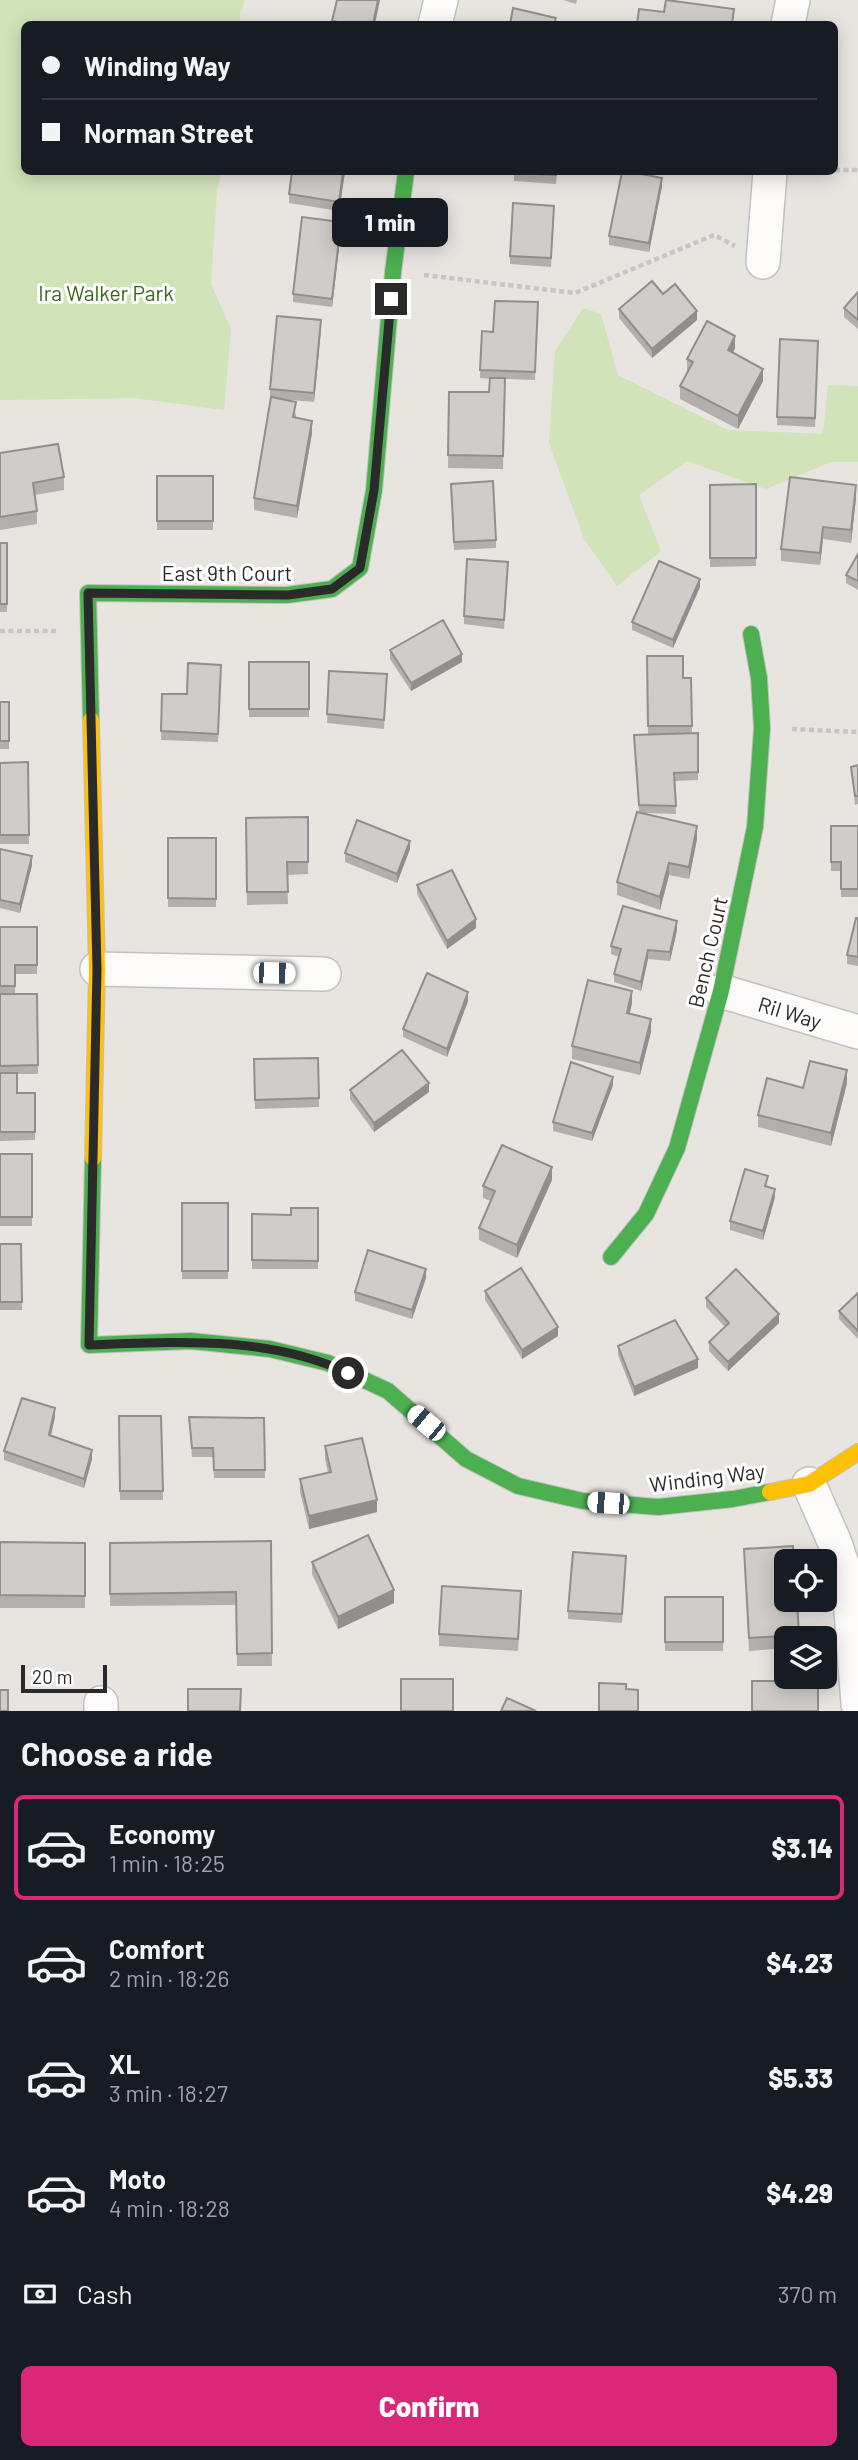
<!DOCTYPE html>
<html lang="en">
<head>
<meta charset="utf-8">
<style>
  body { margin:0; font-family:Barlow,sans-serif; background:#242831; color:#f1f3f6; height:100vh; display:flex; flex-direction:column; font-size:26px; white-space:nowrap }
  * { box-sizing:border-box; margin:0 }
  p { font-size:23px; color:#9ea1a6 }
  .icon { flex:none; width:38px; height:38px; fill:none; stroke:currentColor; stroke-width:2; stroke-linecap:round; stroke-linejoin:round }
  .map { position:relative; height:1711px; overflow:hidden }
  .drawer { display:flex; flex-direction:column; background:#171b24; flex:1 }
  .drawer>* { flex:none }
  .hud { position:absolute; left:21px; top:21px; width:817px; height:154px; border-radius:10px; box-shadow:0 4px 18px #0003; display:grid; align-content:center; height:154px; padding:0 21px; background:#171b24 }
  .buttons { position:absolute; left:774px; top:1549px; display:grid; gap:14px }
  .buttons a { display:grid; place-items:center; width:63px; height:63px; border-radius:10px; background:#171b24; box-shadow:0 4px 18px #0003; font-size:35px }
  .scale { position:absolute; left:21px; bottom:18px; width:86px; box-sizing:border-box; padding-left:7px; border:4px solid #2a2a2a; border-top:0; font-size:19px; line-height:24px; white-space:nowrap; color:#2a2a2a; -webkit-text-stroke:5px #fff; paint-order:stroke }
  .end { position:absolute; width:32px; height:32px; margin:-16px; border:9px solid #2a2a2a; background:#fff; box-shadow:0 0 0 4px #fff }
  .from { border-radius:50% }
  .bubble { position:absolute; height:49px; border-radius:10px; background:#171b24; box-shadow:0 4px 18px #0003; font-size:23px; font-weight:800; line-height:49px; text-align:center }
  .car { position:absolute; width:21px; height:42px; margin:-21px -10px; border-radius:9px; box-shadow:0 0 5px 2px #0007; background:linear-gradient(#fff 24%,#345 0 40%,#fff 0 76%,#345 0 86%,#fff 0) }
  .hud b { display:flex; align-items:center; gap:24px; height:66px; font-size:26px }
  .hud b+b { border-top:2px solid #363941 }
  .hud i { width:18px; height:18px; background:#f1f3f6 }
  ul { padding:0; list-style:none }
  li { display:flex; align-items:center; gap:21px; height:105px; margin:0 14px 10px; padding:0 7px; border:4px solid transparent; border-radius:10px }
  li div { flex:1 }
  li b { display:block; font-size:26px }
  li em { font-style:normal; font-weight:800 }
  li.current { border-color:#db2777 }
  li>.icon { width:63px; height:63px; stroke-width:1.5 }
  h2 { padding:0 21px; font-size:32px; line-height:84px }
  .pay { display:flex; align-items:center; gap:18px; height:77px; padding:0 21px; font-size:26px }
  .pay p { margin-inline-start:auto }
  .button { display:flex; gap:14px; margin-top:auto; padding:14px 21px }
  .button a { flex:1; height:80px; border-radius:10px; background:#db2777; color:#fff; font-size:28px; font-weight:800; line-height:80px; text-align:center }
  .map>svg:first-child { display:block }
  .green { fill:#d0e3b9 }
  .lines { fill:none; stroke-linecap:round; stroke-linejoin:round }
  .street-casing { stroke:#c2c1c1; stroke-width:36 }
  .fast-casing { stroke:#c2c1c1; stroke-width:18 }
  .slow-casing { stroke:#c2c1c1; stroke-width:18 }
  .path { stroke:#c6c6c5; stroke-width:4.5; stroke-dasharray:5 3.5; stroke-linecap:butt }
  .street { stroke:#fcfbfa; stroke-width:33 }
  .fast { stroke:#4caf50; stroke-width:16 }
  .slow { stroke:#ffc107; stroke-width:16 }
  .wall { fill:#b2afad }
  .shaded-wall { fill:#918f8d }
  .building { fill:#cfccc9; stroke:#918f8d; stroke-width:2 }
  .route { stroke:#2a2a2a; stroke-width:9 }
  .labels { text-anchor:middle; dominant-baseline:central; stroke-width:6; stroke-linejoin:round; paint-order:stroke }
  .park-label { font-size:21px; fill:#34671a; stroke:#fff }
  .street-label { font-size:21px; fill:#2a2a2a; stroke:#fff }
</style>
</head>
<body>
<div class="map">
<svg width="858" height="1711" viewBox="0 0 858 1711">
  <rect width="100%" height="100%" fill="#e8e4e0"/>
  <path class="green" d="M0 0H245L240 14V24H24V172H221L217 191 211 284 231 329 224 410 134 398 0 400Z
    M583 308 601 314 618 375 728 430 823 434 828 385 858 386V462H831L766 489 687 461 639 495 661 551 617 586 584 539 549 443 555 351Z"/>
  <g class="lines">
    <g class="street-casing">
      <path id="street" d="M435 24 441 0
        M788 24 793 0
        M763 262 770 172
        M97 969 324 974
        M721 991 858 1032
        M809 1484 835 1543 849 1585 858 1704
        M101 1703V1711"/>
    </g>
    <g class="fast-casing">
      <path id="fast" d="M91 720 88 593 287 595 332 589 360 568 374 490 393 272 406 172
        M93 1158 89 1345 191 1341 270 1349 328 1363 388 1391 466 1459 518 1486 583 1501 658 1507 733 1499 770 1492
        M611 1257 646 1214 677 1148 721 991 755 827 762 728 759 678 751 634"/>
    </g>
    <g class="slow-casing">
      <path id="slow" d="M91 720 97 969 93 1158
        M770 1492 809 1484 858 1452"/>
    </g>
    <path class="path" d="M835 170H858
      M424 275 575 293 714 235 735 246
      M0 631H59
      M792 729 858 732"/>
    <use href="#street" class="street"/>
    <use href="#fast" class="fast"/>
    <use href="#slow" class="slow"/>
  </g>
  <path class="wall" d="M563 0H577L576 4Z
    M332 21 375 24H332Z
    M345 172 339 211 289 203V194Z
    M514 172H557L556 184 514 181Z
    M662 186 649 252 609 245V236Z
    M554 214 551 267 510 264V256Z
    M341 231 332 307 293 302V294Z
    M858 292V329L844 317V308Z
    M663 294 697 320 652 358 619 318V309Z
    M538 302 535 380 505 379 503 469 448 468 449 392H489L490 379 480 378 482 331 493 332Z
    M321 329 314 402 280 399 296 414V418L312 433 297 518 254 510V498L271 398H270V389Z
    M780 339 818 341 815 427 777 425Z
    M735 348 733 353 763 381 738 429 680 399V386L687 371V359Z
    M0 453 64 477V490L35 495 37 511V524L0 530Z
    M157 476H213V530H157Z
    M756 484V566L710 567V485Z
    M451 492 496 540V548L454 550Z
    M856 498 851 543 823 539 820 565 781 561V549Z
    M0 543H7V612H0Z
    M858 554V590L846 583V575Z
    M508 571 504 629 464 624V616Z
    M700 587 673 648 632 630V622Z
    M390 650 462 662 411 691 390 659Z
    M647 656 683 678H691L692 733H698V780L675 781 676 814 644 813 697 839 689 879 669 875 660 910 617 895V882L639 812 634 735 648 734Z
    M249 662H309V717H249Z
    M221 665 218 742 161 740 162 694H187Z
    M329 671 387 682 384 729 327 723Z
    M0 702H9V749H0Z
    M28 762 29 844H0V763Z
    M858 765V804L855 805 851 767Z
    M308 817V874L287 875 288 904 247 905 246 818Z
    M831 826H858V897H841V871H831Z
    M168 838H216V907H168Z
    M0 849 32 865 20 913 0 908Z
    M410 849 397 883 345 862V853Z
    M417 885 476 928 447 949 417 894Z
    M858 918V966L847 964V955Z
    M0 927H37V974H15V994H37L38 1074H17V1093H35V1140L0 1141Z
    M677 930 670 961 648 959 641 991 614 982V974L619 957 611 954V946Z
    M468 1001 447 1057 403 1037V1029Z
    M632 1003 629 1014 651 1032 640 1075 572 1059V1046Z
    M318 1058 319 1107 255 1109 254 1059Z
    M847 1083 831 1146 758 1127V1115Z
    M613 1085 592 1141 553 1131V1122Z
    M350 1090 429 1092 374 1132 350 1099Z
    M0 1154H32V1226H0Z
    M552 1180 517 1258 479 1240V1228L491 1201 483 1198V1186Z
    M768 1184 767 1186 775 1197 763 1240 730 1230V1221Z
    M182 1203H228V1279H182Z
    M318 1208V1269H252V1214L291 1215Z
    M0 1244H21L22 1310H0Z
    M426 1278 412 1319 355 1301V1292Z
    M485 1291 558 1336 522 1359 485 1300Z
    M858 1293V1339L839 1319V1311Z
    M706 1298 779 1323 728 1371 709 1351V1342L725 1327 706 1307Z
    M618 1346 698 1368 634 1396 618 1355Z
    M119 1416H161L163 1500H120Z
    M55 1417 51 1435 92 1459 84 1488 4 1460V1451Z
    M189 1417 264 1418 265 1478H214L213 1457H192Z
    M325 1446 377 1512 309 1529 300 1492V1479L328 1473 325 1459Z
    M271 1541 272 1666H237L236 1605 110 1606V1543Z
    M0 1542 85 1543V1608H0Z
    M744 1549 797 1600 799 1638H786V1648L749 1651Z
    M312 1562 394 1603 338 1629 312 1574Z
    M626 1565 622 1623 568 1619V1611Z
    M665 1597H723V1651H665Z
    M521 1604 518 1651 439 1646V1634Z"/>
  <path class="shaded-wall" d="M378 0H380L375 24H373Z
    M343 172H345L339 211V202Z
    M662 178V186L649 252V243Z
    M341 222V231L332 307V299Z
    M697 311V320L652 358V349Z
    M321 320V329L314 402V393Z
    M735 336V348L728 363V350Z
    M763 369V381L738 429V416Z
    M312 421V433L297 518V506Z
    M856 485V498L851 543V530Z
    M823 527V539L820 565V553Z
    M700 579V587L673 648V640Z
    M462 654V662L411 691V683Z
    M697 826V839L689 879V867Z
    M410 841V849L397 883V874Z
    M32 856V865L20 913V904Z
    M669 863V875L660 910V897Z
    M476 919V928L447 949V941Z
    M677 921V930L670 961V952Z
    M648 950V959L641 991V982Z
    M632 991V1003L627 1026V1013Z
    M468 992V1001L447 1057V1049Z
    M651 1019V1032L640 1075V1063Z
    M847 1070V1083L831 1146V1133Z
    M613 1077V1085L592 1141V1133Z
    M429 1083V1092L374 1132V1123Z
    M552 1167V1180L517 1258V1245Z
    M775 1189V1197L763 1240V1231Z
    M426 1269V1278L412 1319V1310Z
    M779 1314V1323L728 1371V1362Z
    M558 1327V1336L522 1359V1350Z
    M698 1359V1368L634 1396V1387Z
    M55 1408V1417L49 1443V1435Z
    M92 1450V1459L84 1488V1479Z
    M377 1500V1512L309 1529V1516Z
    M394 1590V1603L338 1629V1617Z"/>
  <path class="building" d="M337 0H378L373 24H349L332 21Z
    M666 0 734 9 732 24H637L639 9 664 12Z
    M513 8 556 18 554 24H510Z
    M292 172H343L339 202 289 194Z
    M514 172H556V175L514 173Z
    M622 172H631L662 178 649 243 609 236Z
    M513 203 554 206 551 258 510 256Z
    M302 217 341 222 332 299 293 294Z
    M652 281 663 294 675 284 697 311 652 349 619 309Z
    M858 292V320L844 308Z
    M495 301 538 302 535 372 480 370 482 331 493 332Z
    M277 316 321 320 314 393 270 389Z
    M707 321 735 336 728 350 763 369 738 416 680 386 693 362 687 359Z
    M780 339 818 341 815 418 777 417Z
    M490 378H505L503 456 448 455 449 392H489Z
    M271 397 296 402 293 417 312 421 297 506 254 498Z
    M58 444 64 477 33 483 37 511 0 517V453Z
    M157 476H213V521H157Z
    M790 477 856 485 851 530 823 527 820 553 781 549Z
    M493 481 496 540 454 542 451 484Z
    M756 484V558H710V485Z
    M0 543H7V604H0Z
    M858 554V581L846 575Z
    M467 559 508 562 504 620 464 616Z
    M659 561 700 579 673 640 632 622Z
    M443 620 462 654 411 683 390 650Z
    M647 656H683V678H691L692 726H648Z
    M249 662H309V709H249Z
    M188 663 221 665 218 734 161 731 162 694H187Z
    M329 671 387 674 384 720 327 714Z
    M0 702H9V741H0Z
    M698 733V772L674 773 676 806 639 805 634 735Z
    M28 762 29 835H0V763Z
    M858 765V796H855L851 767Z
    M637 812 697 826 689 867 669 863 660 897 617 882Z
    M308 817V862H287L288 892H247L246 818Z
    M357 820 410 841 397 874 345 853Z
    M831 826H858V889H841V862H831Z
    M168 838H216V899L168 898Z
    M0 849 32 856 20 904 0 900Z
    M452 870 476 919 447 941 417 885Z
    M623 906 677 921 670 952 648 950 641 982 614 974 621 949 611 946Z
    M856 918H858V957L847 955Z
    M0 927H37V965H15V986H0Z
    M427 973 468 992 447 1049 403 1029Z
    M588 980 632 991 627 1013 651 1019 640 1063 572 1046Z
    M0 994H37L38 1065 0 1066Z
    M402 1050 429 1083 374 1123 350 1090Z
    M318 1058 319 1098 255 1100 254 1059Z
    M810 1061 847 1070 831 1133 758 1115 767 1078 803 1088Z
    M571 1062 613 1077 592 1133 553 1122Z
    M0 1073H17V1093H35V1132H0Z
    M502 1145 552 1167 517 1245 479 1228 495 1191 483 1186Z
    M0 1154H32V1217H0Z
    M745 1169 768 1176 765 1186 775 1189 763 1231 730 1221Z
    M182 1203H228V1271H182Z
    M291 1208H318V1261L252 1260V1214L291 1215Z
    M0 1244H21L22 1302H0Z
    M368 1250 426 1269 412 1310 355 1292Z
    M521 1268 558 1327 522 1350 485 1291Z
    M736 1269 779 1314 728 1362 709 1342 729 1323 706 1298Z
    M858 1293V1331L839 1311Z
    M675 1320 698 1359 634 1387 618 1346Z
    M22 1398 55 1408 49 1435 92 1450 84 1479 4 1451Z
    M119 1416H161L163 1491H120Z
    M189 1417 264 1418 265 1470H214L213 1448H192Z
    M362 1438 377 1500 309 1516 300 1479 331 1472 325 1446Z
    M368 1535 394 1590 338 1617 312 1562Z
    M271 1541 272 1653 237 1654 236 1592 110 1594V1543Z
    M0 1542 85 1543V1596L0 1595Z
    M793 1546 794 1561H786V1600H797L799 1635 749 1638 744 1549Z
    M573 1552 626 1556 622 1614 568 1611Z
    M442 1586 521 1591 518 1639 439 1634Z
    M665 1597H723V1642H665Z
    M780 1669H786V1676H818V1711H752V1681H780Z
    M401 1679H453V1711H401Z
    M599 1683 626 1684V1689L638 1690V1711H599Z
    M188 1689H241L240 1711H188Z
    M0 1690H8V1711H0Z
    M507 1698 536 1711H501Z"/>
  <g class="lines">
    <path class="route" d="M348 1373C268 1335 175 1342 89 1345L97 970 88 593 288 595 332 589 360 568 374 490 391 299"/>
  </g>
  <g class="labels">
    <g class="park-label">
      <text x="106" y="292">Ira Walker Park</text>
    </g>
    <g class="street-label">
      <text x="227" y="572">East 9th Court</text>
      <text transform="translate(707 952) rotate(-77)">Bench Court</text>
      <text transform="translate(790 1012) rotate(17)">Ril Way</text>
      <text transform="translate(707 1477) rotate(-7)">Winding Way</text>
    </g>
  </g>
</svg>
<div class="buttons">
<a><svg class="icon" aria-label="locate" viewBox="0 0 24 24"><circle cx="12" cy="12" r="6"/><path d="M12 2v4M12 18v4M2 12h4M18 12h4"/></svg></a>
<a><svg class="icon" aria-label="layers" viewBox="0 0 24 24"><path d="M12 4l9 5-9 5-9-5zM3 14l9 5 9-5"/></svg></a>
</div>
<div class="scale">20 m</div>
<i class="end from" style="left:348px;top:1373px"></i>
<i class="end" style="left:391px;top:299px"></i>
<div class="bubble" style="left:332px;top:198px;width:116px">1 min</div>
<i class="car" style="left:274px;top:973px;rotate:91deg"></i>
<i class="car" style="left:426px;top:1423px;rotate:310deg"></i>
<i class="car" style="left:608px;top:1503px;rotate:274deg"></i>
<div class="hud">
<b><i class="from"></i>Winding Way</b>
<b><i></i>Norman Street</b>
</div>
</div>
<section class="drawer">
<h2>Choose a ride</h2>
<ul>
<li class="current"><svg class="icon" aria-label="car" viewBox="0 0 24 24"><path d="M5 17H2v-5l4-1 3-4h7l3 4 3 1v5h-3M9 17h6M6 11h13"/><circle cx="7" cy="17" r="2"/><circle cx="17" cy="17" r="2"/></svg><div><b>Economy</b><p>1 min · 18:25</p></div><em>$3.14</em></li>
<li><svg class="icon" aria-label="car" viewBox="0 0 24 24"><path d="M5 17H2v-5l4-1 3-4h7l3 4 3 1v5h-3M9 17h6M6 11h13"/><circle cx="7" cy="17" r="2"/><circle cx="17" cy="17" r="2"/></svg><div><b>Comfort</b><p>2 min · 18:26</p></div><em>$4.23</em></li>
<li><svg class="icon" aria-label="car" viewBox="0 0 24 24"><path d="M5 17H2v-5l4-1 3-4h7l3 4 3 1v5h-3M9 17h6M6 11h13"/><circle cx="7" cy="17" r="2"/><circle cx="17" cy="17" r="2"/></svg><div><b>XL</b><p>3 min · 18:27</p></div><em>$5.33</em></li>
<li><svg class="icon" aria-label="car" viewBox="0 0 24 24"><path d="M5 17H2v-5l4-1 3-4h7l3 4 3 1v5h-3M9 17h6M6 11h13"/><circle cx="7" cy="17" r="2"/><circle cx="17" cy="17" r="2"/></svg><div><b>Moto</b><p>4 min · 18:28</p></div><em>$4.29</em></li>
</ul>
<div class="pay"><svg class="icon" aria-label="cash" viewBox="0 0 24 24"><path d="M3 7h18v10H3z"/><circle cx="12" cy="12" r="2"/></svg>Cash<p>370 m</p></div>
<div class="button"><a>Confirm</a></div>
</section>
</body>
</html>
